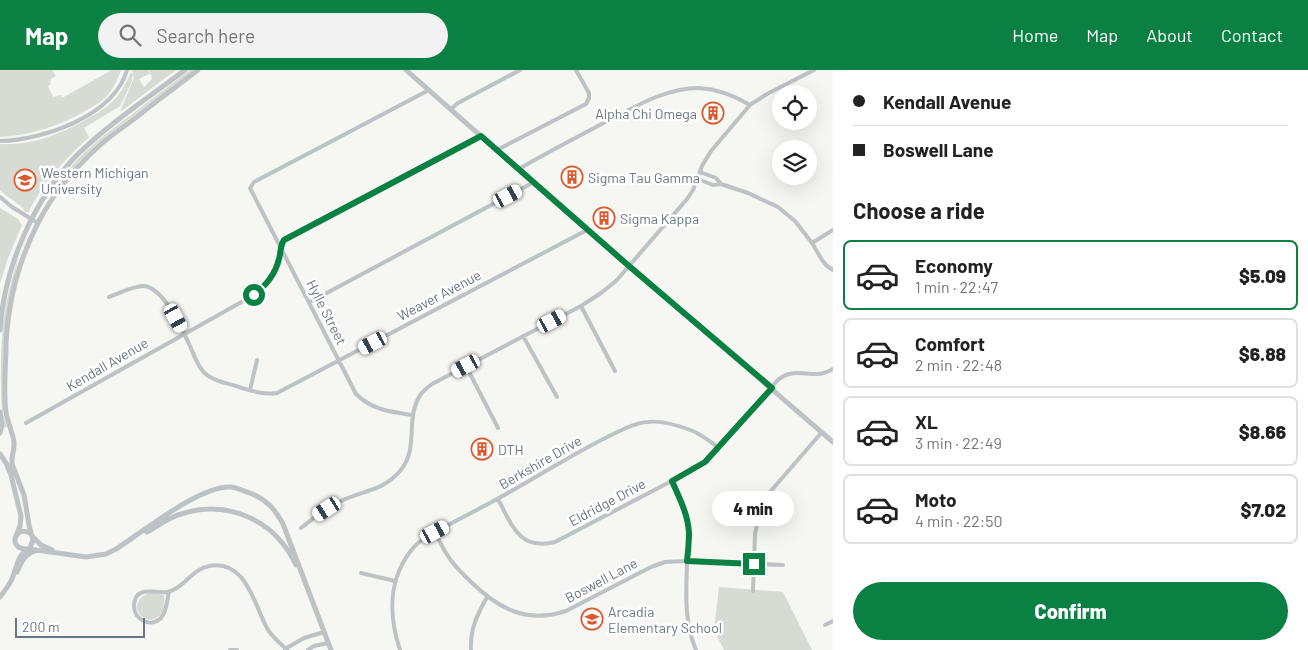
<!DOCTYPE html>
<html lang="en">
<head>
<meta charset="utf-8">
<style>
  body { margin:0; font-family:Barlow,sans-serif; background:#f2f2f2; color:#222; height:100vh; display:flex; flex-direction:column; font-size:19px; white-space:nowrap }
  * { box-sizing:border-box; margin:0 }
  p { font-size:16px; color:#767676 }
  .icon { flex:none; width:28px; height:28px; fill:none; stroke:currentColor; stroke-width:2; stroke-linecap:round; stroke-linejoin:round }
  .map { position:relative; flex:1; overflow:hidden }
  .drawer { display:flex; flex-direction:column; background:#fff; width:475px }
  .drawer>* { flex:none }
  .guide { display:grid; align-content:center; height:110px; padding:0 20px; background:#fff }
  .controls { position:absolute; left:772px; top:15px; display:grid; gap:10px }
  .controls a { display:grid; place-items:center; width:45px; height:45px; border-radius:50%; background:#fff; box-shadow:0 5px 20px #0002; font-size:25px }
  .scale { position:absolute; left:15px; bottom:12px; width:130px; box-sizing:border-box; padding-left:5px; border:2px solid #677683; border-top:0; font-size:14px; line-height:18px; white-space:nowrap; color:#677683; -webkit-text-stroke:4px #fff; paint-order:stroke }
  .end { position:absolute; width:22px; height:22px; margin:-11px; border:6px solid #0b8043; background:#fff; box-shadow:0 0 0 2px #fff }
  .from { border-radius:50% }
  .bubble { position:absolute; height:35px; border-radius:18px; background:#fff; box-shadow:0 5px 20px #0002; font-size:16px; font-weight:800; line-height:35px; text-align:center }
  .car { position:absolute; width:15px; height:30px; margin:-15px -8px; border-radius:6px; box-shadow:0 0 4px 1px #0007; background:linear-gradient(#fff 24%,#345 0 40%,#fff 0 76%,#345 0 86%,#fff 0) }
  .guide b { display:flex; align-items:center; gap:18px; height:48px; font-size:19px }
  .guide b+b { border-top:1px solid #e0e0e0 }
  .guide i { width:12px; height:12px; background:#222 }
  ul { padding:0; list-style:none }
  li { display:flex; align-items:center; gap:15px; height:70px; margin:0 10px 8px; padding:0 10px; border:2px solid #e0e0e0; border-radius:8px }
  li div { flex:1 }
  li b { display:block; font-size:19px }
  li em { font-style:normal; font-weight:800 }
  li.on { border-color:#0b8043 }
  li>.icon { width:45px; height:45px; stroke-width:1.5 }
  h2 { padding:0 20px; font-size:22px; line-height:60px }
  .cta { display:flex; gap:10px; margin-top:auto; padding:10px 20px }
  .cta a { flex:1; height:58px; border-radius:30px; background:#0b8043; color:#fff; font-size:20px; font-weight:800; line-height:58px; text-align:center }
  header { display:flex; align-items:center; gap:30px; box-sizing:border-box; height:70px; padding:0 25px; background:#0b8043; color:#fff }
  header strong { font-size:24px }
  nav { display:flex; gap:28px; margin-inline-start:auto; font-size:18px }
  .search { width:350px; height:45px; background:#f2f2f2; display:flex; align-items:center; gap:12px; box-sizing:border-box; padding:0 18px; border-radius:28px; color:#767676; font-size:19px }
  main { display:flex; flex:1; min-height:0 }
  .map>svg:first-child { display:block }
  .green { fill:#d6dbd3 }
  .lines { fill:none; stroke-linecap:round; stroke-linejoin:round }
  .minor { stroke:#bdc2c5; stroke-width:4 }
  .tertiary { stroke:#bdc2c5; stroke-width:5 }
  .route { stroke:#0b8043; stroke-width:6 }
  .labels { text-anchor:middle; dominant-baseline:central; stroke-width:5; stroke-linejoin:round; paint-order:stroke }
  .poi-label { font-size:14px; fill:#677683; stroke:#fff; text-anchor:start }
  .street-label { font-size:14px; fill:#677683; stroke:#fff }
</style>
</head>
<body>
<header>
<strong>Map</strong>
<div class="search"><svg class="icon" aria-label="search" viewBox="0 0 24 24"><circle cx="10" cy="10" r="6"/><path d="M15 15l6 6"/></svg>Search here</div>
<nav><a>Home</a><a>Map</a><a>About</a><a>Contact</a></nav>
</header>
<main>
<div class="map">
<svg width="833" height="580" viewBox="0 0 833 580">
  <rect width="100%" height="100%" fill="#f6f6f3"/>
  <path class="green" d="M0 0H52L56 6 51 9 50 15 48 16 53 27 61 25 62 28 110 1V0H121C118 9 113 20 106 27 101 32 94 36 87 40 60 56 32 65 0 67Z
    M132 0H148L152 6 149 4 139 9 144 17 152 9 151 7 152 6 149 0H176L120 42 134 8Z
    M190 0H194L113 61 96 75 79 92 54 122C72 88 105 64 135 42 153 28 171 14 190 0Z
    M131 2 133 5 131 14 120 36 84 58 89 67C68 86 40 116 29 142H25L23 138 3 123 0 120V74C32 76 60 64 87 49 96 44 105 39 113 31 121 23 126 13 131 2Z
    M0 138 18 149 22 155 8 188 0 214Z
    M31 157 19 186 7 244 3 329V343L7 357 4 358C5 352 3 348 2 342 1 333 1 324 1 315 0 255 6 212 31 157Z
    M719 517 783 522 812 580H724L714 560Z
    M151 523 164 525C166 537 163 548 150 550 132 546 133 527 151 523Z"/>
  <g class="lines">
    <path class="minor" d="M451 39 458 33 520 0
      M0 71C43 70 114 46 127 0
      M497 80 586 34 589 28V23L576 0
      M519 99C544 84 570 71 596 57 628 41 662 18 699 18 717 19 735 26 750 35
      M700 102 716 108 721 114
      M698 109 713 115 721 114 748 123 778 137 795 151 812 173 822 190 827 196 833 200
      M0 127 12 137 38 153
      M812 173 833 160
      M109 227C120 223 134 215 145 216 165 220 182 259 190 276 195 287 199 301 210 307 218 312 230 314 239 317 252 321 264 325 277 323L587 160
      M310 232 534 112
      M581 236 615 301
      M523 266 557 327
      M466 296 498 358
      M250 320 257 290
      M413 345C391 342 372 340 356 324L250 118 254 112 429 20
      M26 353 254 225C265 217 273 209 277 196 281 186 278 176 286 169L481 66
      M672 411C678 426 686 441 688 458 690 470 687 481 687 493 686 523 684 552 696 580
      M498 429C512 455 519 481 555 472L687 403 705 392 711 387 777 311C789 299 802 304 817 304 823 304 828 302 833 299
      M301 458C313 448 326 439 339 432 362 420 382 422 400 401 420 378 404 348 421 324 424 320 428 317 432 314L581 236 601 223 616 211 687 129 693 120 702 96 711 81 750 35 767 24 814 0
      M435 462C439 470 443 479 448 486 454 496 463 504 471 512 499 539 527 554 566 541L651 497 665 492 687 491 783 495
      M361 503 395 511
      M753 521 755 464 760 442 770 422 822 362
      M169 522C167 530 167 541 161 548 151 558 134 550 134 536 135 514 155 524 167 522 182 520 192 499 209 496 246 489 254 534 267 558 271 566 280 573 287 580
      M825 555 833 551
      M285 579 304 568 324 562
      M230 580H237
      M308 580 314 576 328 573
      M400 580C389 547 388 511 410 482 419 469 435 462 450 454 465 446 481 438 497 429 540 406 581 378 626 358 633 355 641 352 648 352 662 350 680 356 693 361 702 365 710 372 718 377
      M471 580C470 559 477 545 487 527"/>
    <path class="tertiary" d="M406 0 587 160 833 372
      M0 260C4 198 33 130 77 85 110 53 149 27 185 0
      M0 342 2 355 0 363
      M0 384 6 393 11 405 21 446 20 456 16 466
      M147 462C158 456 169 447 181 444 228 429 275 450 296 495
      M33 467 41 475 52 480
      M26 479C7 479 15 453 31 464
      M29 479 86 487 106 484 118 478
      M116 479C143 462 200 415 231 417 238 418 244 421 250 423 266 429 275 439 283 454L331 580
      M17 502C21 492 25 484 35 481
      M0 527C4 522 9 515 12 509 17 497 17 484 30 478L33 470 29 455 24 425 12 394C11 387 14 382 14 375 15 367 7 352 6 342 3 320 6 296 6 274 8 233 19 190 38 153 52 125 75 98 99 76 111 65 125 56 138 46 158 30 178 15 198 0"/>
  </g>
  <g class="lines">
    <path class="route" d="M254 225C266 215 275 205 279 189 281 182 280 176 284 170L481 66 629 196 772 318 705 392 672 411C679 427 688 444 689 463 689 472 688 482 687 491L754 494"/>
  </g>
  <defs>
    <g id="building-ring" transform="scale(1.125)"><circle r="9.5" fill="#fff" stroke="#dc592d" stroke-width="1.5"/><path d="M-4-6H4V6H1V3H-1V6H-4ZM-2.5-4.3h1.7v1.8h-1.7ZM.8-4.3h1.7v1.8H.8ZM-2.5-1h1.7V.8h-1.7ZM.8-1h1.7V.8H.8Z" fill="#dc592d"/></g>
    <g id="university-ring" transform="scale(1.125)"><circle r="9.5" fill="#fff" stroke="#dc592d" stroke-width="1.5"/><path d="M0-5L7-2L0 1L-7-2ZM-4 1L0 2.5L4 1V4Q0 6-4 4Z" fill="#dc592d"/></g>
    <g id="school-ring" transform="scale(1.125)"><circle r="9.5" fill="#fff" stroke="#dc592d" stroke-width="1.5"/><path d="M0-5L7-2L0 1L-7-2ZM-4 1L0 2.5L4 1V4Q0 6-4 4Z" fill="#dc592d"/></g>
  </defs>
  <g fill-rule="evenodd">
    <use href="#building-ring" x="713" y="43"/>
    <use href="#building-ring" x="572" y="107"/>
    <use href="#university-ring" x="25" y="110"/>
    <use href="#building-ring" x="604" y="148"/>
    <use href="#building-ring" x="482" y="379"/>
    <use href="#school-ring" x="592" y="549"/>
  </g>
  <g class="labels">
    <g class="poi-label">
      <text x="697" y="43" text-anchor="end">Alpha Chi Omega</text>
      <text x="41" y="102">Western Michigan<tspan x="41" dy="16">University</tspan></text>
      <text x="588" y="107">Sigma Tau Gamma</text>
      <text x="620" y="148">Sigma Kappa</text>
      <text x="498" y="379">DTH</text>
      <text x="608" y="541">Arcadia<tspan x="608" dy="16">Elementary School</tspan></text>
    </g>
    <g class="street-label">
      <text transform="translate(439 225) rotate(-28)">Weaver Avenue</text>
      <text transform="translate(327 242) rotate(63)">Hylle Street</text>
      <text transform="translate(107 294) rotate(-30)">Kendall Avenue</text>
      <text transform="translate(540 392) rotate(-30)">Berkshire Drive</text>
      <text transform="translate(607 432) rotate(-28)">Eldridge Drive</text>
      <text transform="translate(601 510) rotate(-28)">Boswell Lane</text>
    </g>
  </g>
</svg>
<div class="controls">
<a><svg class="icon" aria-label="locate" viewBox="0 0 24 24"><circle cx="12" cy="12" r="6"/><path d="M12 2v4M12 18v4M2 12h4M18 12h4"/></svg></a>
<a><svg class="icon" aria-label="layers" viewBox="0 0 24 24"><path d="M12 4l9 5-9 5-9-5zM3 14l9 5 9-5"/></svg></a>
</div>
<div class="scale">200 m</div>
<i class="end from" style="left:254px;top:225px"></i>
<i class="end" style="left:754px;top:494px"></i>
<div class="bubble" style="left:712px;top:421px;width:82px">4 min</div>
<i class="car" style="left:508px;top:126px;rotate:62deg"></i>
<i class="car" style="left:176px;top:248px;rotate:151deg"></i>
<i class="car" style="left:552px;top:251px;rotate:62deg"></i>
<i class="car" style="left:373px;top:273px;rotate:242deg"></i>
<i class="car" style="left:466px;top:296px;rotate:242deg"></i>
<i class="car" style="left:327px;top:439px;rotate:237deg"></i>
<i class="car" style="left:435px;top:462px;rotate:62deg"></i>
</div>
<section class="drawer">
<div class="guide">
<b><i class="from"></i>Kendall Avenue</b>
<b><i></i>Boswell Lane</b>
</div>
<h2>Choose a ride</h2>
<ul>
<li class="on"><svg class="icon" aria-label="car" viewBox="0 0 24 24"><path d="M5 17H2v-5l4-1 3-4h7l3 4 3 1v5h-3M9 17h6M6 11h13"/><circle cx="7" cy="17" r="2"/><circle cx="17" cy="17" r="2"/></svg><div><b>Economy</b><p>1 min · 22:47</p></div><em>$5.09</em></li>
<li><svg class="icon" aria-label="car" viewBox="0 0 24 24"><path d="M5 17H2v-5l4-1 3-4h7l3 4 3 1v5h-3M9 17h6M6 11h13"/><circle cx="7" cy="17" r="2"/><circle cx="17" cy="17" r="2"/></svg><div><b>Comfort</b><p>2 min · 22:48</p></div><em>$6.88</em></li>
<li><svg class="icon" aria-label="car" viewBox="0 0 24 24"><path d="M5 17H2v-5l4-1 3-4h7l3 4 3 1v5h-3M9 17h6M6 11h13"/><circle cx="7" cy="17" r="2"/><circle cx="17" cy="17" r="2"/></svg><div><b>XL</b><p>3 min · 22:49</p></div><em>$8.66</em></li>
<li><svg class="icon" aria-label="car" viewBox="0 0 24 24"><path d="M5 17H2v-5l4-1 3-4h7l3 4 3 1v5h-3M9 17h6M6 11h13"/><circle cx="7" cy="17" r="2"/><circle cx="17" cy="17" r="2"/></svg><div><b>Moto</b><p>4 min · 22:50</p></div><em>$7.02</em></li>
</ul>
<div class="cta"><a>Confirm</a></div>
</section>
</main>
</body>
</html>
